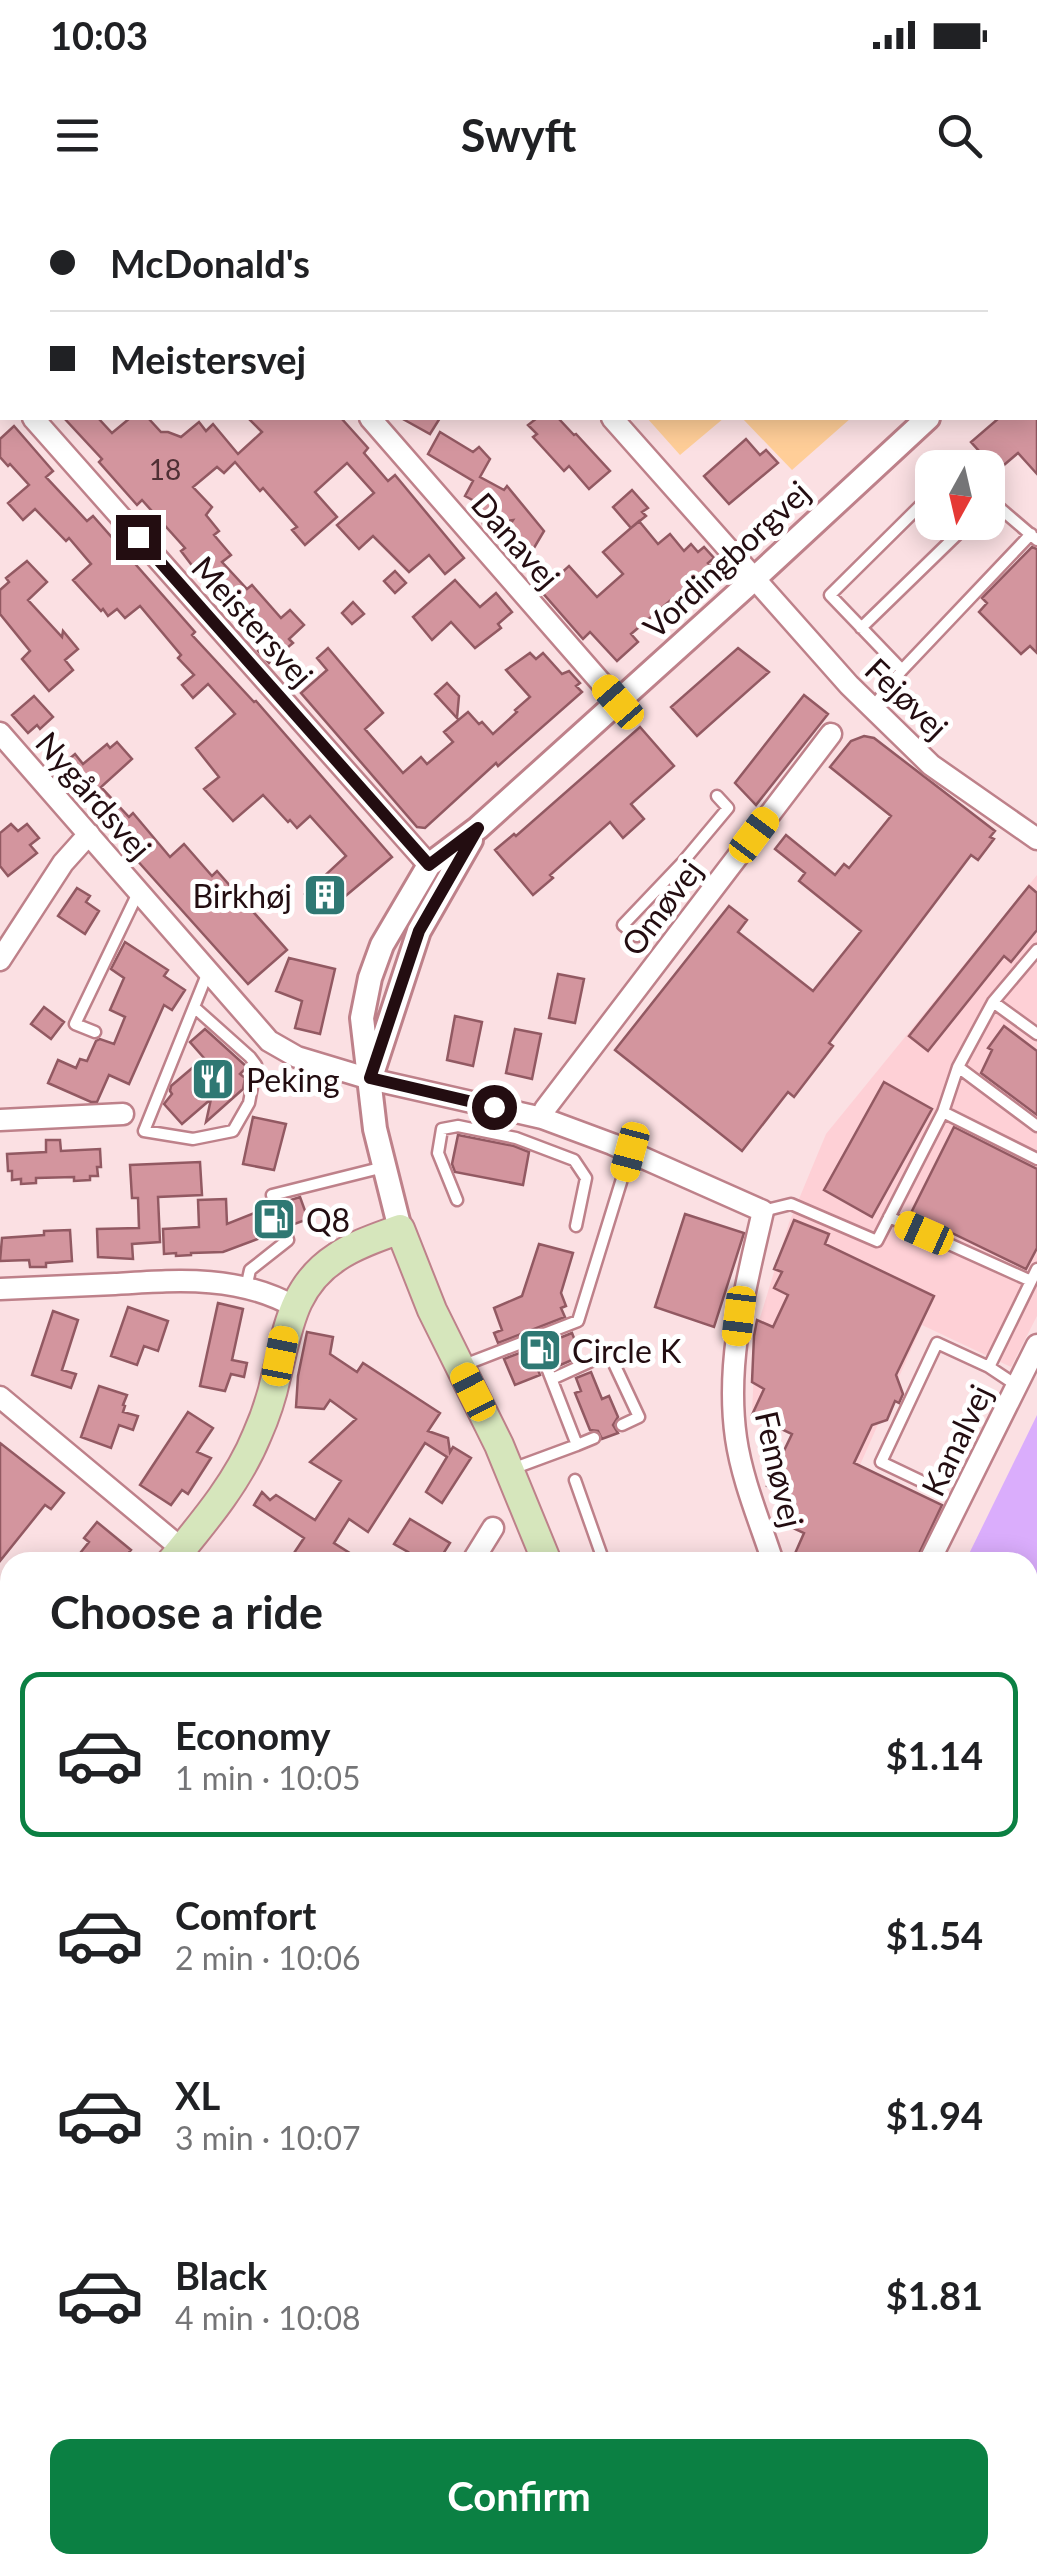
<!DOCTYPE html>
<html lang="en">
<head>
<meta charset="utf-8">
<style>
  body { margin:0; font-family:Lato,sans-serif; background:#f2f2f2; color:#202124; height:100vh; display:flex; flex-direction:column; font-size:38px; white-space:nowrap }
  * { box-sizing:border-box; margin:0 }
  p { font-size:32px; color:#757577 }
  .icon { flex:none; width:55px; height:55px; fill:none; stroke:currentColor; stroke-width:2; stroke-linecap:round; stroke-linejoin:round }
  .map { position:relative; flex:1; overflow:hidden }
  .details { position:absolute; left:0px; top:1352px; width:1038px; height:1022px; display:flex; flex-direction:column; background:#fff; border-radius:30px 30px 0 0; box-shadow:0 5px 25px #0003 }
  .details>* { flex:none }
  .banner { position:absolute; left:0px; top:0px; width:1038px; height:220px; box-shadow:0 5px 25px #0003; display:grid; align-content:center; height:220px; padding:0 50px; background:#fff }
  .needle { width:65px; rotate:188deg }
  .buttons { position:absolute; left:915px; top:250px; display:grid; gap:20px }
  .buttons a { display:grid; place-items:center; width:90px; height:90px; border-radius:20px; background:#fff; box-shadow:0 5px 25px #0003; font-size:50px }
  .end { position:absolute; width:45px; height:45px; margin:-22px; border:12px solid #230d11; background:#fff; box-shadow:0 0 0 5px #fff }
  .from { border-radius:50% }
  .car { position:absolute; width:30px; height:60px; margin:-30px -15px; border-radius:12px; box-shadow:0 0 8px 2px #0007; background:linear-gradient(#f5c518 24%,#345 0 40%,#f5c518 0 76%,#345 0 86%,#f5c518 0) }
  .banner b { display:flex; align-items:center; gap:35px; height:95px; font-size:38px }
  .banner b+b { border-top:2px solid #e0e0e0 }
  .banner i { width:25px; height:25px; background:#202124 }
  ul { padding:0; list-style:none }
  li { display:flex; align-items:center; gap:30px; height:165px; margin:0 20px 15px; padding:0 30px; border:5px solid transparent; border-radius:20px }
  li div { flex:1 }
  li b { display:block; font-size:38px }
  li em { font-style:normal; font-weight:700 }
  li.active { border-color:#0b8043 }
  li>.icon { width:90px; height:90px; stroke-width:1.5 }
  h2 { padding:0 50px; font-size:45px; line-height:120px }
  .button { display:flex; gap:20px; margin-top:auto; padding:20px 50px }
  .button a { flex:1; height:115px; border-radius:20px; background:#0b8043; color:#fff; font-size:40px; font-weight:700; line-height:115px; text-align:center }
  .status { display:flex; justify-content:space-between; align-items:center; height:70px; padding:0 50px; background:#fff; direction:ltr }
  .status svg { height:28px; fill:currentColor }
  header { display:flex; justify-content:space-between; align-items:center; height:130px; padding:0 50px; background:#fff; font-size:45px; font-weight:700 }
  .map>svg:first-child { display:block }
  .built { fill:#fed0d6 }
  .green { fill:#ffce98 }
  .water { fill:#daadfc }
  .building { fill:#d3959e; stroke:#925962; stroke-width:2.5 }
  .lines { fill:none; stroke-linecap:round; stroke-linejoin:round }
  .service-casing { stroke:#be818a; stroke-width:15 }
  .minor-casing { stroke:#be818a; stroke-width:25 }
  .tertiary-casing { stroke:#be818a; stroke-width:28 }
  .secondary-casing { stroke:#be818a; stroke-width:32 }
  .service { stroke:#fff; stroke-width:10 }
  .minor { stroke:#fff; stroke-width:20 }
  .tertiary { stroke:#fff; stroke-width:22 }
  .secondary { stroke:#d6e6bc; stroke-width:28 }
  .route { stroke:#230d11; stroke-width:12 }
  .labels { text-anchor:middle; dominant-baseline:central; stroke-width:10; stroke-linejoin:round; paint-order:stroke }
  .number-label { font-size:28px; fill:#4f2f34 }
  .street-label { font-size:32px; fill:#230d11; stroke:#fff }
  .poi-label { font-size:32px; fill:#230d11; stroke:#fff; text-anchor:start }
</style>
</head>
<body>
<div class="status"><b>10:03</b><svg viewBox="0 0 49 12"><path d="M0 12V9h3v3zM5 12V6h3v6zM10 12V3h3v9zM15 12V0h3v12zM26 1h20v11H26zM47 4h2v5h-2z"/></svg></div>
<header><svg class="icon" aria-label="menu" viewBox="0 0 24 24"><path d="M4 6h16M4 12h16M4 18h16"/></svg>Swyft<svg class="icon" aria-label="search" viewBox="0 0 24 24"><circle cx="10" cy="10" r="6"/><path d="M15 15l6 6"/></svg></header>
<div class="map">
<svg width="1037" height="2374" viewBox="0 0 1037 2374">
  <rect width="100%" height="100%" fill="#fbe0e3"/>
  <path class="built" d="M1037 675V1116L1011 1167 922 1125 860 1265 752 1212 756 1131 789 1023 826 934Z"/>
  <path class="green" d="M456 0H1037V48L1035 50V2H458Z
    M647 218H724L680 255Z
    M742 218H851L792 270Z
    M0 1956 10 1962V2020L0 2036Z
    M10 2094V2340L0 2334V2110Z
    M50 2365H432L420 2374H64Z"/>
  <path class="water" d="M1037 1215V2086L1028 2101V1362H965Z
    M716 2365H866L861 2374H721Z"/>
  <path class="building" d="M64 218H98L112 233 130 218H148L161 232H168L181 237 199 222 206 231 213 224 238 254 262 232 248 218H341L368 248 364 253 388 281 395 275 464 358 445 374 429 355 409 372 373 336 359 349 337 325 374 293 347 263 315 292 337 317 305 345 292 330 297 327 263 288 260 291 235 262 224 273 217 267 193 287 212 307 206 315 219 331 214 335 231 355 222 362 247 389 252 385 281 418 290 410 304 425 289 439 293 443 269 463 258 451 262 448 209 388 181 351 185 348 142 300 137 305 99 262 102 259Z
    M401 218H440L430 234Z
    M537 218H558L574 235 576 234 610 271 589 289 569 266 564 271 533 237 537 234 528 225Z
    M999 218H1037V274L1018 253 997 271 971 242Z
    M14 226 53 271 46 277 87 321 93 316 195 432 192 435 254 502 256 501 392 657 324 714 305 694 346 656 310 616 297 628 290 620 288 622 263 595 233 621 204 589 219 577 196 548 235 514 208 484 193 498 182 485 194 475 178 458 181 455 140 406 125 418 117 409 108 416 103 409 101 411 73 380 91 364 69 338 66 341 35 309 23 320 8 303 29 285 10 264 8 266 0 257V239Z
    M440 232 473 252 479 247 490 259 480 277 504 290 507 286 544 331 531 353 520 346 518 350 501 339 513 320 483 324 480 304 465 296 473 281 428 254Z
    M746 239 760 255 766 250 778 263 729 304 704 276Z
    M632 290 648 308 642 312 646 316 631 328 613 307Z
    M639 321 658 344 670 334 684 351 691 344 698 352 704 347 714 358 708 363 711 366 631 434 638 442 617 461 590 432 583 439 541 391 569 366 597 397 623 374 603 352Z
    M1032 347 1037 349V453L1030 446 1021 454 979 412 987 403 982 398Z
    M27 361 47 382 28 400 62 437 63 431 78 449 65 460 73 470 49 491 22 459 30 451 0 414V390L9 382 6 378Z
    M395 371 406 383 395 393 384 381Z
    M455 380 480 407 496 393 512 412 498 424 501 428 475 448 451 422 432 440 413 417Z
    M353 402 364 414 352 424 342 413Z
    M328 448 383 513 365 529 403 573 421 557 427 564 453 542 444 532 468 512 479 524 482 522 493 534 517 512 515 510 530 497 506 470 530 453 536 459 543 453 562 474 569 471 580 483 576 486 582 492 498 566 496 563 425 628 417 627 301 493 327 470 317 458Z
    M738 448 769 472 697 536 671 507Z
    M447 483 459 496 457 518 435 494Z
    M804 495 828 514 756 605 735 583Z
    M34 496 53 517 40 529 37 525 28 533 12 515Z
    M640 527 674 566 631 604 644 619 623 638 610 622 550 675 553 678 533 695 495 650 514 634 516 636Z
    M864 536 874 538 995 631 990 637 994 639 978 660 971 655 829 843 833 846 794 897 788 892 742 951 615 850 729 706 747 720 738 732 813 791 861 731 799 681 805 673 775 649 786 635 835 675 844 664 849 668 891 616 830 567 851 541Z
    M117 542 132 559 101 587 129 617 133 613 170 657 184 644 212 676 217 671 287 750 248 784 56 570 75 554 83 564 107 544 110 548Z
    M11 624 18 631 27 624 39 638 30 645 37 653 8 676 0 666V633Z
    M1029 686 1037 693V730L1011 762 1004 756 928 851 909 836Z
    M77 688 90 696 86 702 99 711 85 734 58 716Z
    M125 742 168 770 164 776 185 790 172 810 164 805 129 884 109 875 97 902H91L48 883 58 860 76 868 80 859 87 861 96 841 100 839 114 844 125 817 110 810 124 778 111 769Z
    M289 758 335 769 320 834 295 828 302 801 276 791Z
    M558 774 584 779 575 823 549 818Z
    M44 807 64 822 51 839 31 824Z
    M455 816 482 822 473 866 447 860Z
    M1004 826 1037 851V915L981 873 992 850 988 848Z
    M205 829 247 867 240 874 245 878 243 889 206 922 211 899 182 924 164 904 172 894 170 891 171 886 204 858 190 842Z
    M515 829 541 834 532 879 506 873Z
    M884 882 932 909 872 1017 824 990Z
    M253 917 286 924 274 970 243 964Z
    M954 927 1037 969V1048L1026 1069 911 1013Z
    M458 935 514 946 529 952 523 985 455 972 452 964Z
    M46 940H60L61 951 100 949 101 967H97L98 976H90V980L74 981V977L36 978V983L21 984V979L12 980V971H8L7 954 46 952Z
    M200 962 202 995 158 997 160 1042 132 1044 133 1059 98 1057 97 1029 139 1028 138 998H132L130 965Z
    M300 997 308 1019 292 1025 284 1002Z
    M226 999 227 1024 267 1008 276 1032 223 1052 191 1053V1055L176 1056V1053L164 1054 163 1029 199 1027 198 1000Z
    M685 1014 744 1033 714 1127 655 1107Z
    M794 1020 829 1034 825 1044 934 1096 896 1175 903 1194 899 1203 895 1201 887 1220 872 1225 854 1263 942 1305 915 1362H802L793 1358 804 1333 780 1322 792 1298 767 1286 792 1234 752 1215 764 1189 752 1182 754 1136 757 1120 773 1127 788 1095 774 1088 782 1072 774 1069Z
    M70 1030 72 1061 46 1063V1067H30L29 1060 0 1061 2 1038 44 1035V1031Z
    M539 1044 573 1053 561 1093 566 1106 561 1108 565 1117 498 1143 494 1133 502 1130 494 1108 522 1096Z
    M218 1103 243 1109 232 1160 247 1163 244 1177 231 1174 225 1191 200 1186Z
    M128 1107 168 1121 158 1151 144 1146 137 1165 111 1156Z
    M53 1111 78 1120 62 1170 76 1174 71 1188 32 1175Z
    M307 1132 333 1137 330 1154 357 1172 363 1163 440 1213 428 1231 448 1238 450 1252 453 1247 471 1258 442 1303 426 1292 447 1257 425 1243 368 1332 349 1319 334 1343 364 1362H288L304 1338 254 1305 262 1292 270 1300 276 1295 315 1320 341 1281 310 1262 356 1219 330 1200 324 1209 296 1207 298 1176Z
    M572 1133 581 1156 556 1167 547 1143Z
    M530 1149 540 1175 515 1185 504 1159Z
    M591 1172 602 1199 609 1196 618 1217 613 1225 618 1233 602 1239 598 1231 590 1230 575 1193 581 1191 576 1178Z
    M99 1186 127 1195 123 1205 125 1206 123 1212 138 1216 133 1230 119 1225 111 1248 81 1237Z
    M188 1212 213 1228 197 1252 211 1258 188 1294 182 1290 171 1305 140 1285Z
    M0 1243 64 1293 51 1309 45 1305 0 1361Z
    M410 1319 450 1343 438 1362H412L405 1357 408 1352 394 1344Z
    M97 1322 131 1350 121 1362H73L89 1342 84 1338Z"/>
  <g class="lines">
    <g class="service-casing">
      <path id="service" d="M988 298 1037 340
        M861 428 970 322
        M902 470 830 395 932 294
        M873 507 902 470 1031 334
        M682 663 728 608 717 596
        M637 736 623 725 682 663 714 687
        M993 802 1037 834
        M194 807 250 857 256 865 249 903 233 931 193 939 144 931 208 772
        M95 832 75 824 138 693
        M958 867 1037 926
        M943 912 1037 959
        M457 1000 438 953 442 929 458 926 516 938 574 960 586 978 576 1026
        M763 1011 791 1004 877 1041 943 912 958 867 993 802 1037 750
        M889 1017 1031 1081
        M246 1088 250 1070 288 1040 272 995 384 967
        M464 1165 578 1121 630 953
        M989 1167 1037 1069
        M552 1179 609 1153 639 1217 622 1225
        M577 1245 594 1238
        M512 1269 577 1245 535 1137
        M575 1280 604 1362
        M925 1283 881 1262 937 1143 989 1167 1016 1185
        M0 1404 10 1411
        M0 1976 10 1960
        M0 2255 10 2261
        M1028 2352 1037 2357
        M0 2364 16 2374
        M704 2365 709 2374"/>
    </g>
    <g class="minor-casing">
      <path id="minor" d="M180 0 182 2
        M422 0 424 2
        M0 180 2 183
        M33 218 429 665
        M370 218 618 502
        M612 218 849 485 931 565 1037 639
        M0 533 269 841 297 857 370 879 542 918 612 944 763 1011C746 1086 725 1160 736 1238 742 1280 760 1322 773 1362
        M0 760 63 663 89 634
        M542 918 545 909 831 534
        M0 920 123 914
        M0 1089C38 1087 77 1086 115 1084 178 1080 239 1075 295 1107
        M0 1197 182 1349
        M472 1362 493 1328
        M929 1362 1037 1145
        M0 1650 10 1656
        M0 1938 10 1944
        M1028 2164 1037 2149
        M898 2374 904 2365"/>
    </g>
    <g class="tertiary-casing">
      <path id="tertiary" d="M1035 121 1037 119
        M373 871 419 731 471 640
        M400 1029 375 929 362 818 370 778 382 745 429 665 478 628 754 379 928 218
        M673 2365 678 2374"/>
    </g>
    <g class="secondary-casing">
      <path id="secondary" d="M171 1362C203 1323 238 1282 257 1235 265 1217 272 1196 276 1177 288 1130 292 1086 337 1057 356 1044 379 1037 400 1029L432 1110 499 1245 547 1362
        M0 1574 10 1563
        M485 2365 488 2374"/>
    </g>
    <use href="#service" class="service"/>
    <use href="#minor" class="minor"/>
    <use href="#tertiary" class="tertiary"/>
    <use href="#secondary" class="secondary"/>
  </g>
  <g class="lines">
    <path class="route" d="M138 337 429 665 478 628 419 731 370 878 494 907"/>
  </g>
  <defs>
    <g id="building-square" transform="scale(2.25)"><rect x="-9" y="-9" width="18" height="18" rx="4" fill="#2f7873" stroke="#fff"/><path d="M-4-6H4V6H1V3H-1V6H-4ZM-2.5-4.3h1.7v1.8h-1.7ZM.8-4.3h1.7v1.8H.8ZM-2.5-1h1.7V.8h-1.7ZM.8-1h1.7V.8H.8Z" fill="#fff"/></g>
    <g id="restaurant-square" transform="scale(2.25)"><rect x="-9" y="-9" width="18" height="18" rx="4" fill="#2f7873" stroke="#fff"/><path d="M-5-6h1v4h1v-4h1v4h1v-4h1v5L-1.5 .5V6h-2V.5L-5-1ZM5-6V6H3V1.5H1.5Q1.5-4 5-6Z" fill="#fff"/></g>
    <g id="fuel-square" transform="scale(2.25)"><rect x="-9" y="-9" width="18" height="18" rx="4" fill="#2f7873" stroke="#fff"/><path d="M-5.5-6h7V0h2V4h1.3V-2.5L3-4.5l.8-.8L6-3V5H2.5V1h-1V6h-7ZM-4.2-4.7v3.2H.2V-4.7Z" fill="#fff"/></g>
  </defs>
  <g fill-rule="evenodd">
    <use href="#building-square" x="325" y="695"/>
    <use href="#restaurant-square" x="213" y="879"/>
    <use href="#fuel-square" x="274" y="1019"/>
    <use href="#fuel-square" x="540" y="1150"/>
  </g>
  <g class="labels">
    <g class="number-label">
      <text x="165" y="269">18</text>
    </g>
    <g class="street-label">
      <text transform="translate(516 340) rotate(49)">Danavej</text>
      <text transform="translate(726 359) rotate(-43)">Vordingborgvej</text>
      <text transform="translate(253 421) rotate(48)">Meistersvej</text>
      <text transform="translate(907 498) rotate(44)">Fejøvej</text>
      <text transform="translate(94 595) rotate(49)">Nygårdsvej</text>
      <text transform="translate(661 707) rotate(-53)">Omøvej</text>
      <text transform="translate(956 1240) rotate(-64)">Kanalvej</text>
      <text transform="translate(780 1269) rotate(77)">Femøvej</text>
    </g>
    <g class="poi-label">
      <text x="292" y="695" text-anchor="end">Birkhøj</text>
      <text x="246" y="879">Peking</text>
      <text x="306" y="1019">Q8</text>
      <text x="572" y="1150">Circle K</text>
    </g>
  </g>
</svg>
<div class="buttons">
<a><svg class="needle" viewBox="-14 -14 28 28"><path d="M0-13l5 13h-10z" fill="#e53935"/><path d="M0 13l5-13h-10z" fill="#757577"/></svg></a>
</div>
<i class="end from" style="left:494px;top:907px"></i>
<i class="end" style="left:138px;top:337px"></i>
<i class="car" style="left:618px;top:502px;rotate:319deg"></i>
<i class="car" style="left:754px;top:635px;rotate:37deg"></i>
<i class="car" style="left:630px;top:952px;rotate:195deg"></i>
<i class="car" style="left:924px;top:1033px;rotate:294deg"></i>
<i class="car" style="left:739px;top:1116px;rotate:187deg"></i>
<i class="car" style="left:280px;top:1156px;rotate:11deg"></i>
<i class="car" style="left:473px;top:1192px;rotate:333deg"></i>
<div class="banner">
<b><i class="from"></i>McDonald's</b>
<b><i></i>Meistersvej</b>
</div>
<section class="details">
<h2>Choose a ride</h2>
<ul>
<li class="active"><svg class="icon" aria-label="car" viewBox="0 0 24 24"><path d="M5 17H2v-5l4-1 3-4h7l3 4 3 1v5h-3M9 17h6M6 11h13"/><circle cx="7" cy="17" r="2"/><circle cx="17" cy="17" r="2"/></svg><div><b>Economy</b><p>1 min · 10:05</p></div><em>$1.14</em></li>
<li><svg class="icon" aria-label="car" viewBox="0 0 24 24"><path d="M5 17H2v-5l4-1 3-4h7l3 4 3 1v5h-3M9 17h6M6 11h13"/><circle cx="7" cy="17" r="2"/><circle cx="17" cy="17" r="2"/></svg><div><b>Comfort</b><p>2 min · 10:06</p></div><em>$1.54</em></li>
<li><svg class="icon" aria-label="car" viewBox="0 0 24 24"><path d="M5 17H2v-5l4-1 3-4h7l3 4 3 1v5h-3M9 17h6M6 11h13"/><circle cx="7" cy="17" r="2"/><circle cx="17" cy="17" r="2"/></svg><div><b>XL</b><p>3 min · 10:07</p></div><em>$1.94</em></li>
<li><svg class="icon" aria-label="car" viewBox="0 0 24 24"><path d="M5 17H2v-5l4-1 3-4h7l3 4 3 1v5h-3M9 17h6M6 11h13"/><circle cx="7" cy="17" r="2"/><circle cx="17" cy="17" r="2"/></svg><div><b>Black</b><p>4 min · 10:08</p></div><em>$1.81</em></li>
</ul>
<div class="button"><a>Confirm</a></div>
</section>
</div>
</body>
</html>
